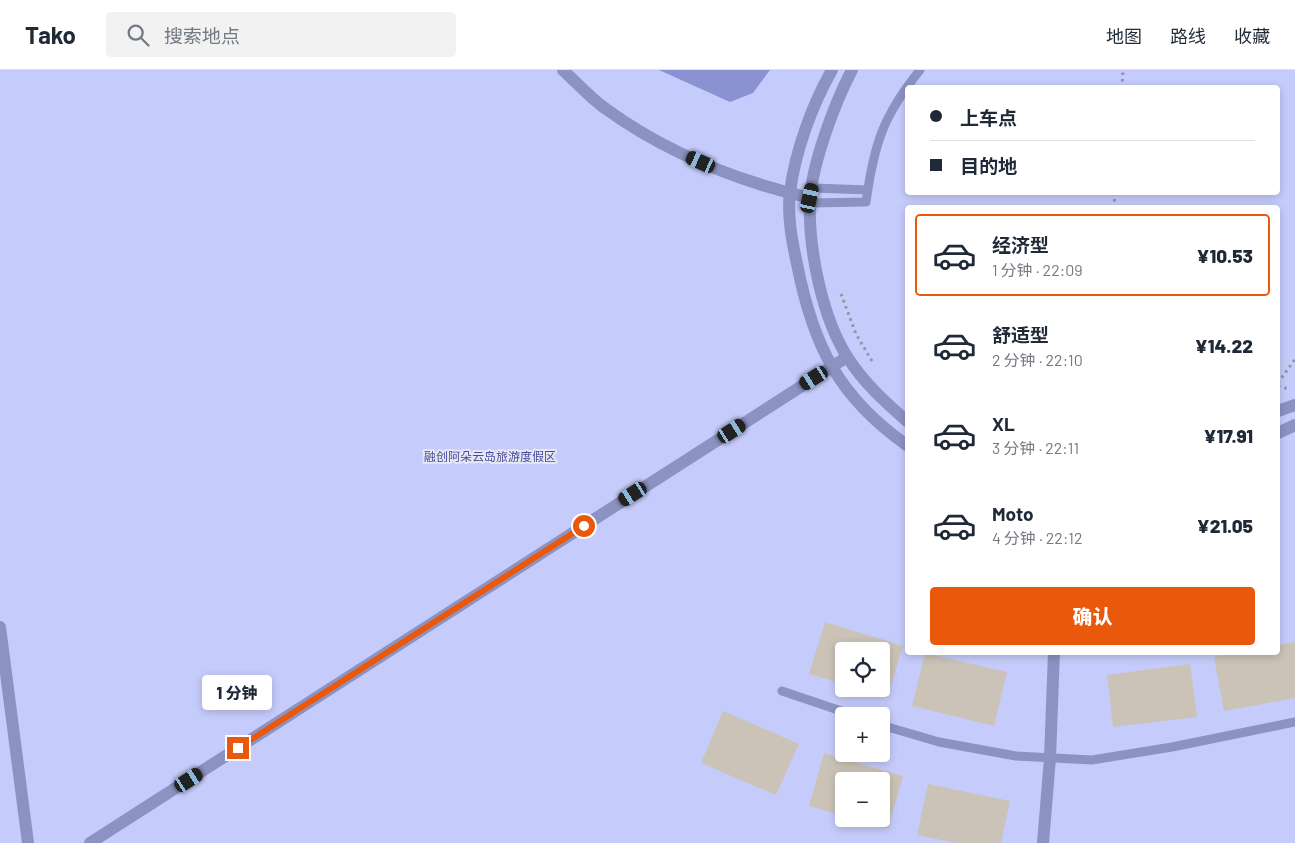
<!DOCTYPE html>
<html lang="zh">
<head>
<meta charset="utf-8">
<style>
  body { margin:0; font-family:Barlow,"Noto Sans SC",sans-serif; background:#f2f2f3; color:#1f2937; height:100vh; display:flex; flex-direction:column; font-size:19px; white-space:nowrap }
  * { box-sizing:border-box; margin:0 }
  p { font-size:16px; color:#747a83 }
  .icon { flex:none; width:28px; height:28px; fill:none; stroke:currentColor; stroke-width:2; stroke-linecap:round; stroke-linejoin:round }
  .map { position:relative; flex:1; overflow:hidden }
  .sheet { position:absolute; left:905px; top:135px; width:375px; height:450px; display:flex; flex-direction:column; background:#fff; border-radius:5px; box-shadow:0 2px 8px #0003 }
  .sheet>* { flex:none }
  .hud { position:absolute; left:905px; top:15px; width:375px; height:110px; border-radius:5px; box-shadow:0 2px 8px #0003; display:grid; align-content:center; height:110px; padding:0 25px; background:#fff }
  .buttons { position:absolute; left:835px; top:572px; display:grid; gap:10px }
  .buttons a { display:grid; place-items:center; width:55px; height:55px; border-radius:5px; background:#fff; box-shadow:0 2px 8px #0003; font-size:25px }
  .end { position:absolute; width:22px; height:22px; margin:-11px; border:6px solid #ea580c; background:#fff; box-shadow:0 0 0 2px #fff }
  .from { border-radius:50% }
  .bubble { position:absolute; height:35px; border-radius:5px; background:#fff; box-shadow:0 2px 8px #0003; font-size:16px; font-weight:800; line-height:35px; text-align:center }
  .car { position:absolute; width:15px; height:30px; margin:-15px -8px; border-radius:6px; box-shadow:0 0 4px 1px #0007; background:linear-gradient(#222 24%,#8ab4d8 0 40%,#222 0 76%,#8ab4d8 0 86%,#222 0) }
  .hud b { display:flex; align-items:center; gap:18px; height:48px; font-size:19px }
  .hud b+b { border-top:1px solid #e0e1e3 }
  .hud i { width:12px; height:12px; background:#1f2937 }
  ul { padding:9px 0 0; list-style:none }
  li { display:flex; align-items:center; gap:15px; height:82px; margin:0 10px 8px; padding:0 15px; border:2px solid transparent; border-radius:5px }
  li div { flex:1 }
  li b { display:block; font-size:19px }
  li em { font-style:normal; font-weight:800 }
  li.active { border-color:#ea580c }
  li>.icon { width:45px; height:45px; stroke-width:1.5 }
  .button { display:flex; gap:10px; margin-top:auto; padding:10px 25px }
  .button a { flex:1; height:58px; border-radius:5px; background:#ea580c; color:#fff; font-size:20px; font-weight:800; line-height:58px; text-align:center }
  header { display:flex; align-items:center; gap:30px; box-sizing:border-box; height:70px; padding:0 25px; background:#fff; border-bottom:1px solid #e0e1e3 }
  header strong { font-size:24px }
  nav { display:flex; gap:28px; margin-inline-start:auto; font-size:18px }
  .search { width:350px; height:45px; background:#f2f2f3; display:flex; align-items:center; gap:12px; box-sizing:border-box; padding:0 18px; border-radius:5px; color:#747a83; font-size:19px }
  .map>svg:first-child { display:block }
  .green { fill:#c5ccfb; fill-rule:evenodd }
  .water { fill:#8a92d2 }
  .building { fill:#cbc3b7 }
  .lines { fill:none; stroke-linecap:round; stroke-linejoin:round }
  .path { stroke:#92949e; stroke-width:3; stroke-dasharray:2.5 4; stroke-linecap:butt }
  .lane { stroke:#8c93c2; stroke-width:9 }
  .street { stroke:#8c93c2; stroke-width:12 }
  .route { stroke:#ea580c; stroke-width:6 }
  .labels { text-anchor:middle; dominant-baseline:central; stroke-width:4; stroke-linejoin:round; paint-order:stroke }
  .park-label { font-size:12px; fill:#484c9b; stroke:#e5e7f5 }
</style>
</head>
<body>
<header>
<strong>Tako</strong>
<div class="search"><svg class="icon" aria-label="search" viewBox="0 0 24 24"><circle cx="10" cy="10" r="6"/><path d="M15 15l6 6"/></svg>搜索地点</div>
<nav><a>地图</a><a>路线</a><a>收藏</a></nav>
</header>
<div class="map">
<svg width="1295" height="773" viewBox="0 0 1295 773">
  <rect width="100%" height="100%" fill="#e5e7f5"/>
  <path class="green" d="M0 0H1295V773H0ZM908 18H1278V122H908ZM908 138H1278V582H908ZM844 581H881V619H844ZM844 646H881V684H844ZM844 711H881V749H844Z"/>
  <path class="water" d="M659 0H770L753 23 730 32Z"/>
  <path class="building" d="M825 552 903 576 887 628 860 619H881V581H844V614L809 604Z
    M1295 572V628L1224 641 1214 587 1240 582H1278V575Z
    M925 583 1007 602 994 656 912 636Z
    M1190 594 1197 647 1113 657 1107 605Z
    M723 641 799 674 776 725 701 693Z
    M824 683 903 706 888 759 854 749H881V711H844V746L809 736Z
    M928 714 1010 731 1001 773H956L917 765Z"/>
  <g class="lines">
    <path class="path" d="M1122 18 1123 0
      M1114 138 1115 122
      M841 224 856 264 872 291
      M1278 313 1295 289
      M1278 316 1289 319"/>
    <path class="lane" d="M813 118 868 120
      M810 133 866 132C874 74 883 46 920 0
      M782 621 856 646
      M881 655 939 672 1016 686 1092 690 1172 677 1295 652"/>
    <path class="street" d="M563 0C577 13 590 28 606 39 667 83 737 111 810 128
      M832 0C812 35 795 82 790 122 787 145 792 171 797 194 813 275 838 327 908 376
      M852 0C835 32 812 94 810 130 808 178 822 248 848 288 864 313 885 332 908 352
      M1278 341 1295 335
      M1278 363 1295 355
      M0 557 28 773
      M90 773 847 287
      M1043 773 1050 688 1054 582"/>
  </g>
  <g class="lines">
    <path class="route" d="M238 678 584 456"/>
  </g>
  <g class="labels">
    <g class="park-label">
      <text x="490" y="386">融创阿朵云岛旅游度假区</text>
    </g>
  </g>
</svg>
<div class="buttons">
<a><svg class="icon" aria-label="locate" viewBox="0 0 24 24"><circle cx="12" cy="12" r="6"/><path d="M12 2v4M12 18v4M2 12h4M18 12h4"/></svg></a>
<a>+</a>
<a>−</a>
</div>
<i class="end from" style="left:584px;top:456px"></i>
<i class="end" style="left:238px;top:678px"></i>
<div class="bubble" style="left:202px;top:605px;width:70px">1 分钟</div>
<i class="car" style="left:701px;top:92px;rotate:294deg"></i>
<i class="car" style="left:810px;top:128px;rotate:12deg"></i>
<i class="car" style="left:814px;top:308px;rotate:238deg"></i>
<i class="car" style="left:732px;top:361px;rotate:57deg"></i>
<i class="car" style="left:633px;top:424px;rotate:237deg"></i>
<i class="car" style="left:189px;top:710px;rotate:57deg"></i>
<div class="hud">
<b><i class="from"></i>上车点</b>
<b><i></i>目的地</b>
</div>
<section class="sheet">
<ul>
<li class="active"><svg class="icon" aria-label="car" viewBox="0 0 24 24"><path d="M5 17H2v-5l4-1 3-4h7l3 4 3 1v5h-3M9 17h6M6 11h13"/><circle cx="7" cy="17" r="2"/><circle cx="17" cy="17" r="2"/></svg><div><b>经济型</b><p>1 分钟 · 22:09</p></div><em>¥10.53</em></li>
<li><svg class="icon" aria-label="car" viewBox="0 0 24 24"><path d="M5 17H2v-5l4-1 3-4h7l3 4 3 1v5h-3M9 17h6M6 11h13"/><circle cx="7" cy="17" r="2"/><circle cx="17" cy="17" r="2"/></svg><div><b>舒适型</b><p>2 分钟 · 22:10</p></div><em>¥14.22</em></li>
<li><svg class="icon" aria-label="car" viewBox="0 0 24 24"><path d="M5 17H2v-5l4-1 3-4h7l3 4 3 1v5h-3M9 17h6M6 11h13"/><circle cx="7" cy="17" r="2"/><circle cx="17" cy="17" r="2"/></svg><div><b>XL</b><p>3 分钟 · 22:11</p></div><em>¥17.91</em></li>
<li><svg class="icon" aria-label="car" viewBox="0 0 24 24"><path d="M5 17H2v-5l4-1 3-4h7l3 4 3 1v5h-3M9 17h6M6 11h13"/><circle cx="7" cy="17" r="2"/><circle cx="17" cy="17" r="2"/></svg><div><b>Moto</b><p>4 分钟 · 22:12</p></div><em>¥21.05</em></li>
</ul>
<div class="button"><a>确认</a></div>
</section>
</div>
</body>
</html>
